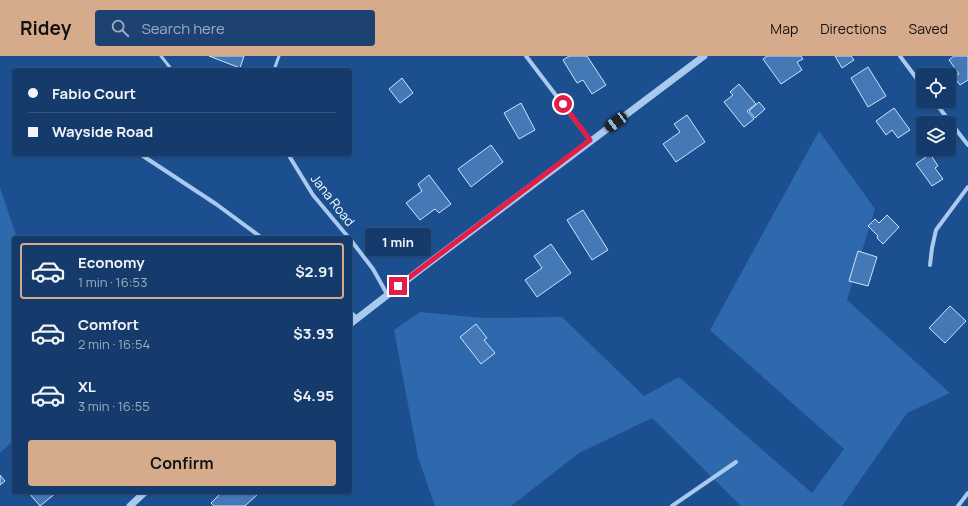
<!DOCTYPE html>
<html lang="en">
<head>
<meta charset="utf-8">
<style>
  body { margin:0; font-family:Manrope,sans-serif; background:#1d4271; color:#f1f3f6; height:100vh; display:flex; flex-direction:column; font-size:15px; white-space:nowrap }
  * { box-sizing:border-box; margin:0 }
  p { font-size:13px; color:#9dadc1 }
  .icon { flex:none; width:22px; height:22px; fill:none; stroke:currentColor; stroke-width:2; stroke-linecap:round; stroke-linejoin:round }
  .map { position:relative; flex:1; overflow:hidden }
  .side { position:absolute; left:12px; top:180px; width:340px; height:258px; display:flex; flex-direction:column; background:#143b6b; border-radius:4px; box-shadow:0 1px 3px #0004,0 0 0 1px #33557e }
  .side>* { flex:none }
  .banner { position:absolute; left:12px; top:12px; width:340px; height:88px; border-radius:4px; box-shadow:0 1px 3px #0004,0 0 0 1px #33557e; display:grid; align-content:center; height:88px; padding:0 16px; background:#143b6b }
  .tools { position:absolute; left:916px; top:12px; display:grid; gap:8px }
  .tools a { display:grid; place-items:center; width:40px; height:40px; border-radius:4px; background:#143b6b; box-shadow:0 1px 3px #0004,0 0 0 1px #33557e; font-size:20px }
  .end { position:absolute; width:18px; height:18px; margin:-9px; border:5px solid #e11d48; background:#fff; box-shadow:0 0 0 2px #fff }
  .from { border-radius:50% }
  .bubble { position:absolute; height:28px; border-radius:4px; background:#143b6b; box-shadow:0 1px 3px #0004,0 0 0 1px #33557e; font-size:13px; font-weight:700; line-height:28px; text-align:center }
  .car { position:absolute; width:12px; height:24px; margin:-12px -6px; border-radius:5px; box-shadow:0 0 3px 1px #0007; background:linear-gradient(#222 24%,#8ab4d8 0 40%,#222 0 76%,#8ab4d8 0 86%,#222 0) }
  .banner b { display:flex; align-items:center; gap:14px; height:38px; font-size:15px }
  .banner b+b { border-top:1px solid #33557e }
  .banner i { width:10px; height:10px; background:#f1f3f6 }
  ul { padding:7px 0 0; list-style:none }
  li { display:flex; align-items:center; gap:12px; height:56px; margin:0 8px 6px; padding:0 8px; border:2px solid transparent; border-radius:4px }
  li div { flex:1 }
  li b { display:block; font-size:15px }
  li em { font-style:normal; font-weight:700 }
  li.current { border-color:#d6ab8b }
  li>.icon { width:36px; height:36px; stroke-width:1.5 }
  .button { display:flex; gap:8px; margin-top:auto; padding:8px 16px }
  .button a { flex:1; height:46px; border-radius:4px; background:#d6ab8b; color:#111; font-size:16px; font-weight:700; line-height:46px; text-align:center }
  header { display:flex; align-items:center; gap:24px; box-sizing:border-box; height:56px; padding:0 20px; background:#d6ab8b; color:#111 }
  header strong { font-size:19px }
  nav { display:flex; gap:22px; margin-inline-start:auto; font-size:14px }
  .search { width:280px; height:36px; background:#1d4271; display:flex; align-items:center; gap:10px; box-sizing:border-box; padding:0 14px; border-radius:4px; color:#9dadc1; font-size:15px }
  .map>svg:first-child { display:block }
  .green { fill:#2e69ad }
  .building { fill:#4478b7; stroke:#cfe3fa }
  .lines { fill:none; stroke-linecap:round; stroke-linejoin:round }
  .service { stroke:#a9c9ee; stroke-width:3 }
  .minor { stroke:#a9c9ee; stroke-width:4 }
  .tertiary { stroke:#a9c9ee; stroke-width:7 }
  .route { stroke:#e11d48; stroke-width:5 }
  .labels { text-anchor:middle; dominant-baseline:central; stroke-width:3; stroke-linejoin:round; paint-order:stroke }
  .street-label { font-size:13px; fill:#fff; stroke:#1b4f8f }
</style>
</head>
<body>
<header>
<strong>Ridey</strong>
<div class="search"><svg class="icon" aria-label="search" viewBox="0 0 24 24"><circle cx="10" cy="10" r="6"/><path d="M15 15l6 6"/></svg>Search here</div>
<nav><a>Map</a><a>Directions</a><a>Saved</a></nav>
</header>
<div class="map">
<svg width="968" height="450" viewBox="0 0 968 450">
  <rect width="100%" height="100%" fill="#1b4f8f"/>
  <path class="green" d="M819 75 875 153 847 244 950 337 907 357 842 450H741L652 362 579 397 511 450H435L418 401 394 274 420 256 484 262 562 261 644 340 679 321 812 437 844 393 710 274Z
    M0 131 17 182H14V384L0 397Z"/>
  <path class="building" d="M209 0H244L240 12Z
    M569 0H587L606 29 592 38 583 24 577 27 563 4Z
    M767 0H801L803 3 797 6 802 14 781 28 763 3Z
    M835 0H851L854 4 842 12Z
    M954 0H968V24L960 29 954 21 959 18 949 4Z
    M868 11 886 40 868 51 851 22Z
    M402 22 413 37 400 47 389 33Z
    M739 28 756 48 747 55 754 63 744 71 724 46 733 39 730 36Z
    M759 46 765 53 755 62 749 55Z
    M521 47 535 74 519 83 504 57Z
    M894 52 910 74 898 82 892 74 886 79 876 65Z
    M687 59 705 86 676 106 663 88 680 76 674 68Z
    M491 89 503 106 471 131 458 113Z
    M930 98 938 110 935 112 943 123 932 130 916 108Z
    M429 119 451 148 439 157 435 153 420 164 406 147 422 135 418 128Z
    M583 154 608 194 592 204 567 164Z
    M887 159 899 171 883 188 877 182 878 180 868 170 875 163 879 167Z
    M551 188 571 217 537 241 525 224 542 212 534 200Z
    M858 195 877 201 868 230 849 225Z
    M950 250 966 265 945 287 929 272Z
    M476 268 487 282 484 284 495 297 481 308 460 281Z
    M0 419 5 425 0 429Z
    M28 436H57L40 450Z
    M222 436H260L245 450H214L211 447Z"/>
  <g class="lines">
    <path class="service" d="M161 0 172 14
      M274 14 279 0"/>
    <path class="minor" d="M526 0 590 84
      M900 0 923 31
      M934 45 968 89
      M140 98 216 148 262 182
      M288 98 313 139 349 182
      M350 183 373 213 387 238
      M930 209 932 192 936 174 968 131
      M350 256 357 262
      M672 450 736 406
      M958 450 968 437"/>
    <path class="tertiary" d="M350 268 421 213 704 0
      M130 450 145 436"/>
  </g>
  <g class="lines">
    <path class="route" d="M398 230 590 84 563 48"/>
  </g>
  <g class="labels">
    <g class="street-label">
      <text transform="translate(333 144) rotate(52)">Jana Road</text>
    </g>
  </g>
</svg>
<div class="tools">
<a><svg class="icon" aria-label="locate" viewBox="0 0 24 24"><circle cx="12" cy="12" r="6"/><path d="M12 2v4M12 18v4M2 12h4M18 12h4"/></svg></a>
<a><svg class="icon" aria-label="layers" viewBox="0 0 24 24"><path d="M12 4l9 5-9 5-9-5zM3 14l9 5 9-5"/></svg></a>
</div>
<i class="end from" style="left:563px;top:48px"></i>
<i class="end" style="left:398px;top:230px"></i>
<div class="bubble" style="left:365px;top:172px;width:66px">1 min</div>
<i class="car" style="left:616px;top:66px;rotate:233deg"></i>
<div class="banner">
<b><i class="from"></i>Fabio Court</b>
<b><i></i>Wayside Road</b>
</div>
<section class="side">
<ul>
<li class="current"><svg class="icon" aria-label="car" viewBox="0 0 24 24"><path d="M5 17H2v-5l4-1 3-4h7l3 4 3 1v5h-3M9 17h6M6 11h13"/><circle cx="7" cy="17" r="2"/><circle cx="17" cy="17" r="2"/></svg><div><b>Economy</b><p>1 min · 16:53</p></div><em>$2.91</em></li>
<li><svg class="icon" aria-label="car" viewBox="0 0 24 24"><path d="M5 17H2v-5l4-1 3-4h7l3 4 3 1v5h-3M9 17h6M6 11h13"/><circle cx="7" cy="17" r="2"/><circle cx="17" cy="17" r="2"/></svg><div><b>Comfort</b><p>2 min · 16:54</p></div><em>$3.93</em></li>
<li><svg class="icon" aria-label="car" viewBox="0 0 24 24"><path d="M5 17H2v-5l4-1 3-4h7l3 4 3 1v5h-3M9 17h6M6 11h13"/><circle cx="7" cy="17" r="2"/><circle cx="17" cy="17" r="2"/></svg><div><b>XL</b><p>3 min · 16:55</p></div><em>$4.95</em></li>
</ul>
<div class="button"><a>Confirm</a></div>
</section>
</div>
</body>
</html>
